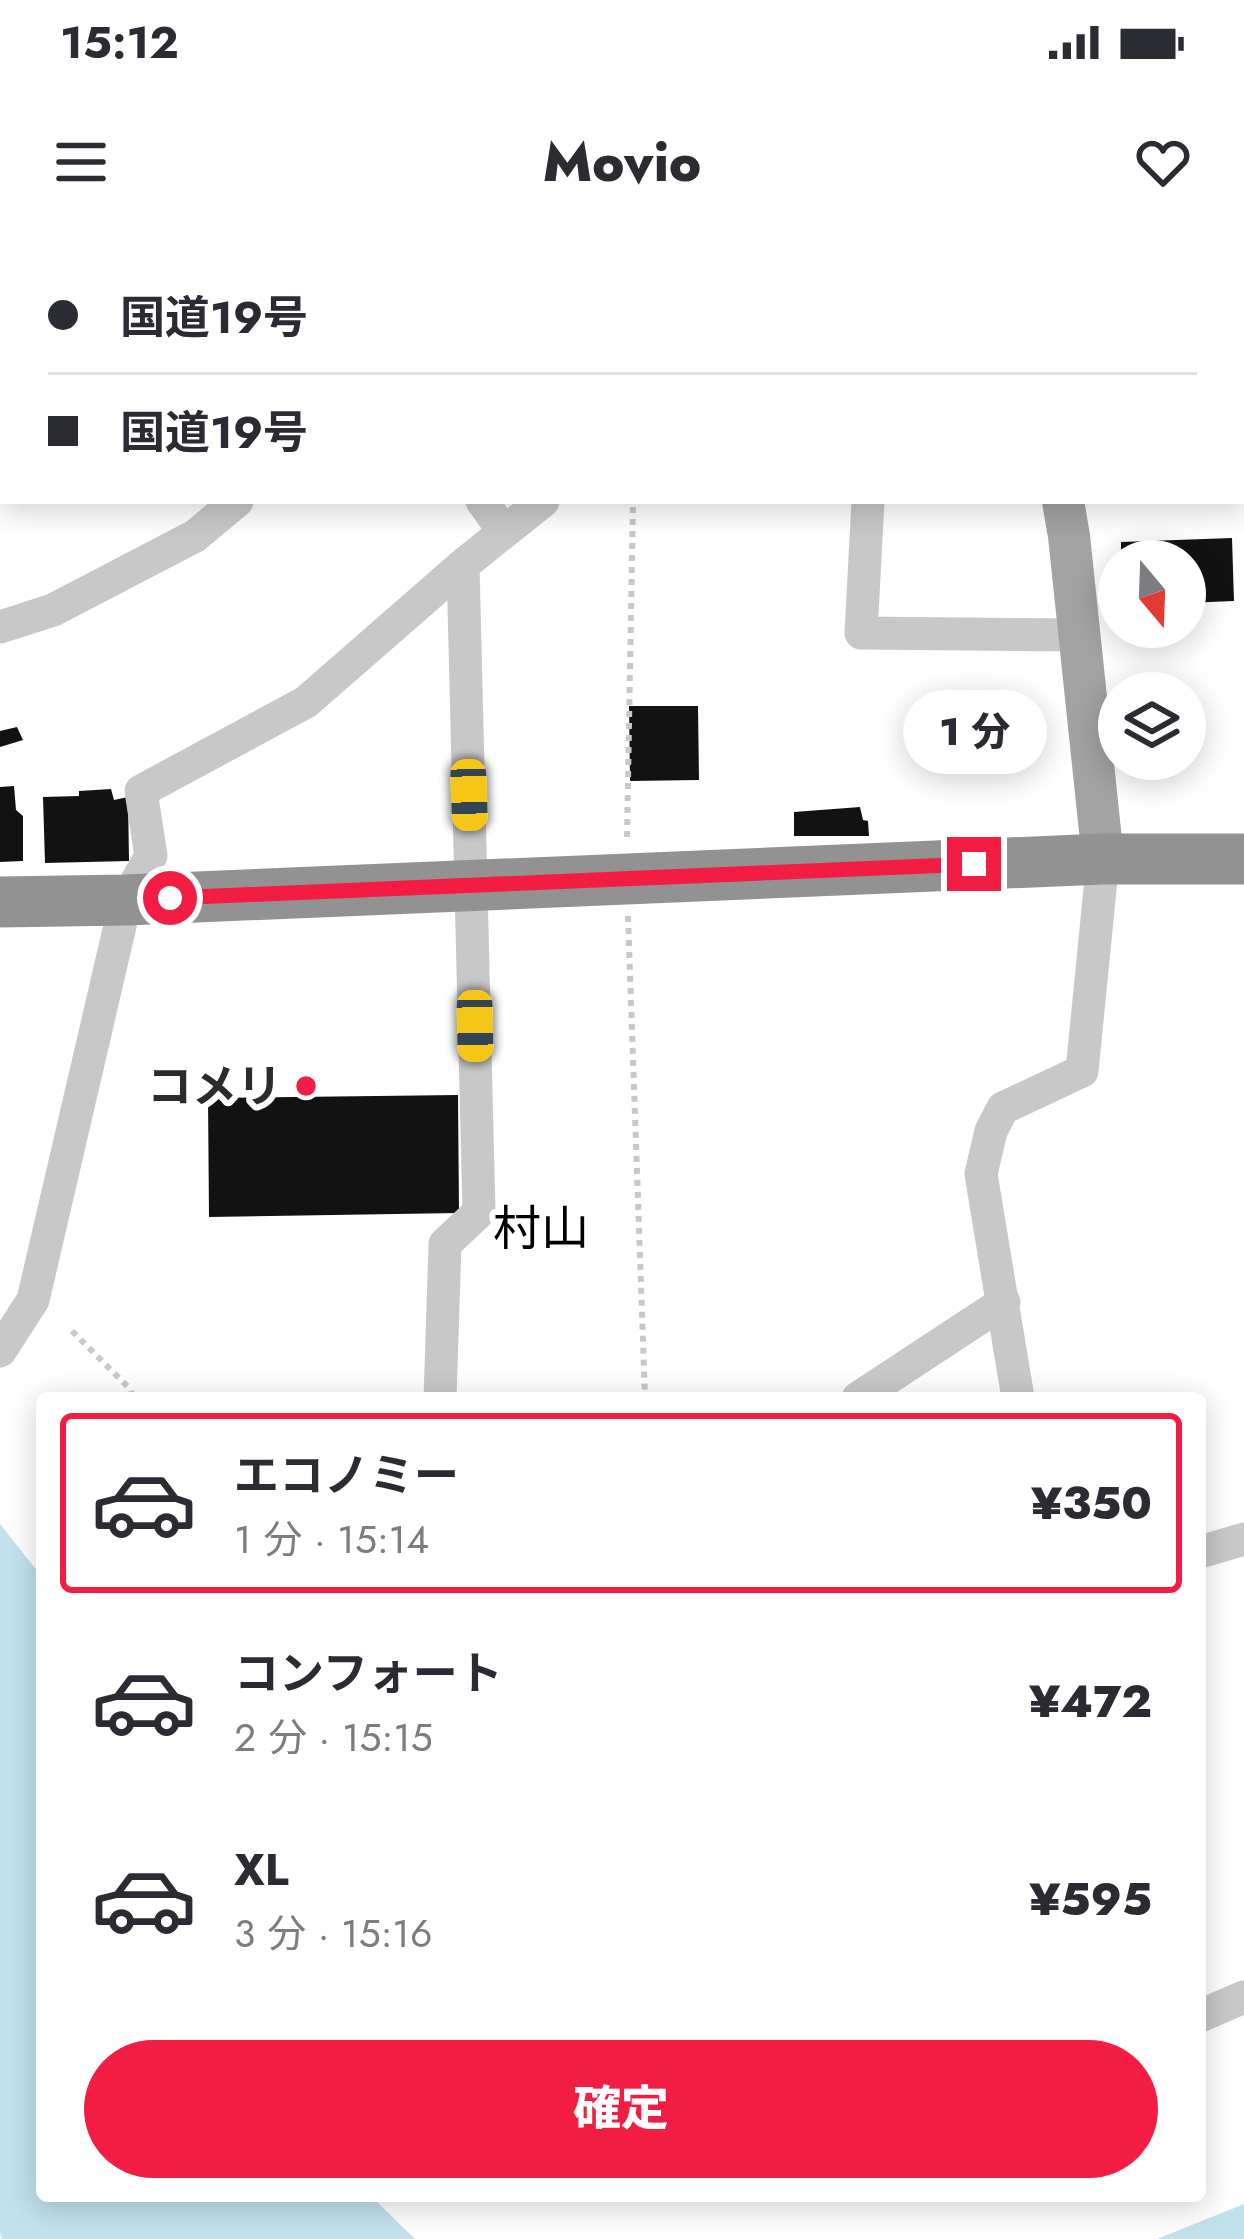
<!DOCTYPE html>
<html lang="ja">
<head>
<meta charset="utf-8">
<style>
  body { margin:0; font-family:Jost,"Noto Sans JP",sans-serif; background:#f2f2f3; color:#2b2b33; height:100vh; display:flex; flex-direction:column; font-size:45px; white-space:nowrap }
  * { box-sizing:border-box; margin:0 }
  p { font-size:39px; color:#7c7c81 }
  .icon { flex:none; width:66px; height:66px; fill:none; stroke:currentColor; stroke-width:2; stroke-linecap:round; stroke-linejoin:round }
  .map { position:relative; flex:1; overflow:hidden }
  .side { position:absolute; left:36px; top:1152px; width:1170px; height:810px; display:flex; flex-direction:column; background:#fff; border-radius:12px; box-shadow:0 6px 30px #0003 }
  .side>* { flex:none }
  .guide { position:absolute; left:0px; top:0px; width:1245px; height:264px; box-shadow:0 6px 30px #0003; display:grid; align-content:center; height:264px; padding:0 48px; background:#fff }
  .needle { width:78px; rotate:161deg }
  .buttons { position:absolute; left:1098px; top:300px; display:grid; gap:24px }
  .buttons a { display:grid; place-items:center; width:108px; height:108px; border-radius:50%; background:#fff; box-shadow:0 6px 30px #0003; font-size:60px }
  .end { position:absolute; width:54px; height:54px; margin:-27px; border:15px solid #f31d43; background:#fff; box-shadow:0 0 0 6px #fff }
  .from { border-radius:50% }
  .bubble { position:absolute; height:84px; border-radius:42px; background:#fff; box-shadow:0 6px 30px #0003; font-size:39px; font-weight:800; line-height:84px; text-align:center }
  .car { position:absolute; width:36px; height:72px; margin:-36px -18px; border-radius:15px; box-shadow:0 0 9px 3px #0007; background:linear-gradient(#f5c518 24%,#345 0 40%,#f5c518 0 76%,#345 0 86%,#f5c518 0) }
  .guide b { display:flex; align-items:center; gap:42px; height:114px; font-size:45px }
  .guide b+b { border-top:3px solid #e1e1e2 }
  .guide i { width:30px; height:30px; background:#2b2b33 }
  ul { padding:21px 0 0; list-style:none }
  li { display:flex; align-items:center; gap:36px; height:180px; margin:0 24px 18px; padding:0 24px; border:6px solid transparent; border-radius:12px }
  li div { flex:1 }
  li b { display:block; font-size:45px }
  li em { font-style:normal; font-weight:800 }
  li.on { border-color:#f31d43 }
  li>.icon { width:108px; height:108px; stroke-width:1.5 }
  .cta { display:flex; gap:24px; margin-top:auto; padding:24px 48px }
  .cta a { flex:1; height:138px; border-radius:72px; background:#f31d43; color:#fff; font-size:48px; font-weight:800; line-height:138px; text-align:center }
  .status { display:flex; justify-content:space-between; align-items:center; height:84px; padding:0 60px; background:#fff; direction:ltr }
  .status svg { height:33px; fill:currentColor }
  header { display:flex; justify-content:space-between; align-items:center; height:156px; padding:0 48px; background:#fff; font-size:54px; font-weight:800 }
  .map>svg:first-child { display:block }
  .water { fill:#c1e1ed }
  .building { fill:#121212 }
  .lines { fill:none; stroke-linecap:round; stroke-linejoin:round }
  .path { stroke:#c8c8c8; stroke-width:6; stroke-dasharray:6 6; stroke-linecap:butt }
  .minor { stroke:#c8c8c8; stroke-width:33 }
  .major { stroke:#a3a3a3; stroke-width:42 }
  .highway { stroke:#929292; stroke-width:51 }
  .route { stroke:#f31d43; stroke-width:15 }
  .poi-dot { fill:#f31d43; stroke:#fff; stroke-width:4.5 }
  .labels { text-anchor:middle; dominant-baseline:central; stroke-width:12; stroke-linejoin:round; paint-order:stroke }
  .poi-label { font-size:45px; font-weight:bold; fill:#2b2b2b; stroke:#fff; text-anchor:end }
  .neighbourhood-label { font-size:48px; fill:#000; stroke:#fff }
</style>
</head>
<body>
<div class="status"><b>15:12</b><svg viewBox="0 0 49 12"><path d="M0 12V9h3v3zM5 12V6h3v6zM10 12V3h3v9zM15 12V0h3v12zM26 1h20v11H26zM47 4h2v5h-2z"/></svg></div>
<header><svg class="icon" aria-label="menu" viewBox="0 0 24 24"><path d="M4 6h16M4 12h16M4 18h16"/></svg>Movio<svg class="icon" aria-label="heart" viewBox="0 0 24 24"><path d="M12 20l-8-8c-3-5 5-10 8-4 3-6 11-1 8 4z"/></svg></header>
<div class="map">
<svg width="1244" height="1999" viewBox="0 0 1244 1999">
  <rect width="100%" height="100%" fill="#fff"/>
  <path class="water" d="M0 1284 42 1337V1956H371L415 1999H2L0 1993Z
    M1244 1964V1999H1157Z"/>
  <path class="building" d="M1232 298 1234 361 1185 363V321H1121V302Z
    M629 466H698L699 540 630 541Z
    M17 487 23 500 0 507V491Z
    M14 546 16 570 23 576V621L0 622V547Z
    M111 549 114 560 128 557 129 621 45 623 43 557 79 556V551Z
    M860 567 863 580 868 581 869 596H794V572Z
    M458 855 459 973 209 977 208 858Z"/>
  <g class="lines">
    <path class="path" d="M627 597 633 261
      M628 676 645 1158
      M72 1091 130 1149 133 1158"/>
    <path class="minor" d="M769 3 771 0
      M1242 52H1244
      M1242 215H1244
      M482 261 504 292
      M868 261 861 393 1079 395
      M463 325 543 261
      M0 387 53 370 195 296 237 261
      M0 1111 33 1060 126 660 151 616 141 551 306 462 463 325 479 972 445 1004 440 1158
      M858 1158 1004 1062
      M1018 1158 981 934 991 891 1003 868 1082 831 1103 619
      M1200 1312 1244 1299
      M1200 1776 1244 1757"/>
    <path class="major" d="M1054 3 1055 0
      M1063 261 1069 296 1103 619"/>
    <path class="highway" d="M0 662 126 660 1103 619H1244"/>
  </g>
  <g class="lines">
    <path class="route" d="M170 658 974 624"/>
  </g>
  <circle class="poi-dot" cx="306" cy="846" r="12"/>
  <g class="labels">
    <g class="poi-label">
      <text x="282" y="846">コメリ</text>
    </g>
    <g class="neighbourhood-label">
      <text x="541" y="988">村山</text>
    </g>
  </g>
</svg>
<div class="buttons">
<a><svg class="needle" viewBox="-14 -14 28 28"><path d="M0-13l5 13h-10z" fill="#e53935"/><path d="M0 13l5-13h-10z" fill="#7c7c81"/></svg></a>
<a><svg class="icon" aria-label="layers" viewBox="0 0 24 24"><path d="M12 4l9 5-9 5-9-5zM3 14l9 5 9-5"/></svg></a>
</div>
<i class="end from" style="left:170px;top:658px"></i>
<i class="end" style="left:974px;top:624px"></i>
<div class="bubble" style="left:903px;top:450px;width:144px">1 分</div>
<i class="car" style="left:469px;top:555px;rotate:178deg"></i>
<i class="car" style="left:475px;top:786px;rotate:179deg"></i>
<div class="guide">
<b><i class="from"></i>国道19号</b>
<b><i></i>国道19号</b>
</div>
<section class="side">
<ul>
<li class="on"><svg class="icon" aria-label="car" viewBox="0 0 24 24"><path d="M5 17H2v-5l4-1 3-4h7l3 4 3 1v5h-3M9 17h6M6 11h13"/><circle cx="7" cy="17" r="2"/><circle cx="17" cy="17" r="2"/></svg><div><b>エコノミー</b><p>1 分 · 15:14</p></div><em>¥350</em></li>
<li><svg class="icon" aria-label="car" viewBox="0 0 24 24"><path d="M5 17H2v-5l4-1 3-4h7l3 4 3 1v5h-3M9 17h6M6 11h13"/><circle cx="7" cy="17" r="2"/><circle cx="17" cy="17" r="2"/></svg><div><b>コンフォート</b><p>2 分 · 15:15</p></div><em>¥472</em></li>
<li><svg class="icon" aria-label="car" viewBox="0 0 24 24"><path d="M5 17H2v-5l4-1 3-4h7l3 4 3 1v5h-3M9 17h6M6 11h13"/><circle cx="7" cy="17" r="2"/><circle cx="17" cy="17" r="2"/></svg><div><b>XL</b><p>3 分 · 15:16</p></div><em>¥595</em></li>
</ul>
<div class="cta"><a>確定</a></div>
</section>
</div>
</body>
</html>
